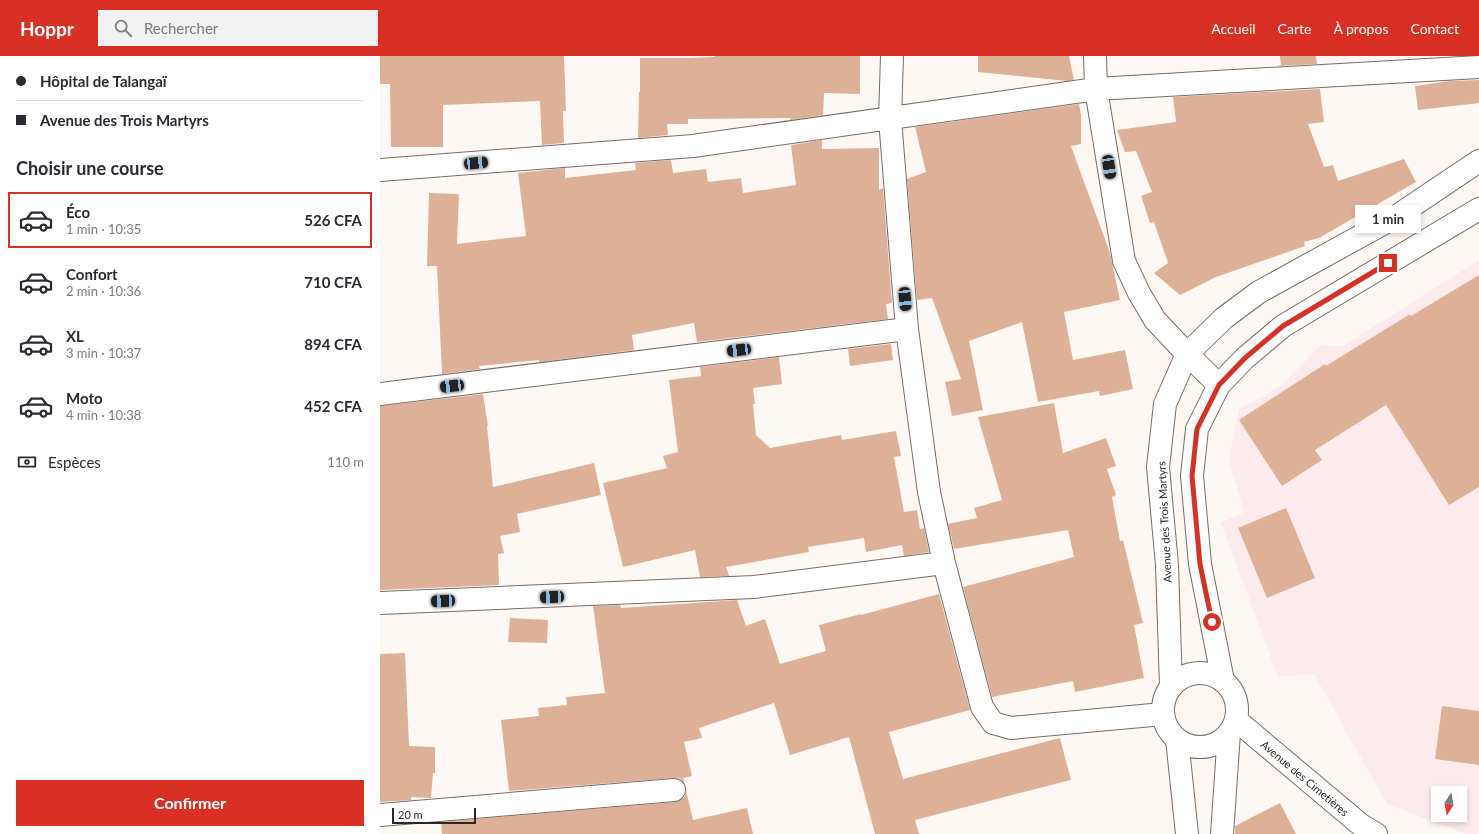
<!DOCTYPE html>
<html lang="fr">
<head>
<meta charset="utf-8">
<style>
  body { margin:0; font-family:Lato,sans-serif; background:#f2f2f3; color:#2b2b33; height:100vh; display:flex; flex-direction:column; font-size:15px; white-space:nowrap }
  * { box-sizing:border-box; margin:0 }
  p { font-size:13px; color:#7c7c81 }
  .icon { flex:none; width:22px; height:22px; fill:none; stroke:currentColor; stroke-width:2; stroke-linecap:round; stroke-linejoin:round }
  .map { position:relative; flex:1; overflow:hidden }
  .sheet { display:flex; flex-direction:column; background:#fff; width:380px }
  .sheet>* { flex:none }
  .banner { display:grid; align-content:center; height:88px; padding:0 16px; background:#fff }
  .needle { width:26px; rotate:191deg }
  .buttons { position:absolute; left:1051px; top:730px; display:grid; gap:8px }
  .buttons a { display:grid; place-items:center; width:36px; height:36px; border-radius:0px; background:#fff; box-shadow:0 2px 6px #0003; font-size:20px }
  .scale { position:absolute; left:12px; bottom:10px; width:84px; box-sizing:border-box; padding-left:4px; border:2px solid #2d2724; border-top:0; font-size:11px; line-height:14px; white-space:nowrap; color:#2d2724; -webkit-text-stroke:3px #fff; paint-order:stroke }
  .end { position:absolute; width:18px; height:18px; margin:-9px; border:5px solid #d93025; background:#fff; box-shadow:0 0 0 2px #fff }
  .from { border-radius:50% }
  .bubble { position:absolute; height:28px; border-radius:0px; background:#fff; box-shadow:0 2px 6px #0003; font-size:13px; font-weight:700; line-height:28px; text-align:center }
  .car { position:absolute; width:12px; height:24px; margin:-12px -6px; border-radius:5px; box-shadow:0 0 3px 1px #0007; background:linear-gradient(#222 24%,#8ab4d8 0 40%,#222 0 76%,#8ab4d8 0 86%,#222 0) }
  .banner b { display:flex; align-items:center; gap:14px; height:38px; font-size:15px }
  .banner b+b { border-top:1px solid #e1e1e2 }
  .banner i { width:10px; height:10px; background:#2b2b33 }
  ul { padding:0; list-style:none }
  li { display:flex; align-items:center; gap:12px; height:56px; margin:0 8px 6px; padding:0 8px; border:2px solid transparent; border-radius:0px }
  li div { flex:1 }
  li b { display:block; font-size:15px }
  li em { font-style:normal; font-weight:700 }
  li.on { border-color:#d93025 }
  li>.icon { width:36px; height:36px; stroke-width:1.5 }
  h2 { padding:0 16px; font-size:18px; line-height:48px }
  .pay { display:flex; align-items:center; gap:10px; height:44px; padding:0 16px; font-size:15px }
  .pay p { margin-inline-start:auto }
  .action { display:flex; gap:8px; margin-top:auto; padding:8px 16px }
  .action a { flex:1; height:46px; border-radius:0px; background:#d93025; color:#fff; font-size:16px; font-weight:700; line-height:46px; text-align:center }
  header { display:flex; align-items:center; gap:24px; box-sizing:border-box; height:56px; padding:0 20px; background:#d93025; color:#fff }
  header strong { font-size:19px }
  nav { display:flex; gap:22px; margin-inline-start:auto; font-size:14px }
  .search { width:280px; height:36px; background:#f2f2f3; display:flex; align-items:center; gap:10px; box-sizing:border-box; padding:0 14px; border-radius:0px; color:#7c7c81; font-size:15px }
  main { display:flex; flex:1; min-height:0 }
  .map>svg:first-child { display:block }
  .medical { fill:#fcebec; fill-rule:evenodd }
  .building { fill:#ddb197 }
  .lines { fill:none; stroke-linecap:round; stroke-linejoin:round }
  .street-casing { stroke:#796c65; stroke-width:24 }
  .primary-casing { stroke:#796c65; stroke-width:24 }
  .highway-casing { stroke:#796c65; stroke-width:24 }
  .street { stroke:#fff; stroke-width:22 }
  .primary { stroke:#fff; stroke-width:22 }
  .highway { stroke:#fff; stroke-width:22 }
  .route { stroke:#d93025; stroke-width:5 }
  .labels { text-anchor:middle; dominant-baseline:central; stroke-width:3; stroke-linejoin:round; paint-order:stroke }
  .street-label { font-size:11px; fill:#2d2724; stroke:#fff }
</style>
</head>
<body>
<header>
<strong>Hoppr</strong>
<div class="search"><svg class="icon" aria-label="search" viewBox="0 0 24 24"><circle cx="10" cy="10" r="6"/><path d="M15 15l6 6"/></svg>Rechercher</div>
<nav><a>Accueil</a><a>Carte</a><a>À propos</a><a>Contact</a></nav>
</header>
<main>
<section class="sheet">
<div class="banner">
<b><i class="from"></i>Hôpital de Talangaï</b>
<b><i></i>Avenue des Trois Martyrs</b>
</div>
<h2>Choisir une course</h2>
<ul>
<li class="on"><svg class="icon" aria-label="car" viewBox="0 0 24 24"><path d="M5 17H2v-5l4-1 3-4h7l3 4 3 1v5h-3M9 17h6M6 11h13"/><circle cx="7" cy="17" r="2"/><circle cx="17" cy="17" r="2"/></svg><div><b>Éco</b><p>1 min · 10:35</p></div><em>526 CFA</em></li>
<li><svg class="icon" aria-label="car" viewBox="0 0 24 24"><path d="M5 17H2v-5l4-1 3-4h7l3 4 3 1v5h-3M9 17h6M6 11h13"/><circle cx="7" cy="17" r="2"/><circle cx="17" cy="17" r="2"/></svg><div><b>Confort</b><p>2 min · 10:36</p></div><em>710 CFA</em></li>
<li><svg class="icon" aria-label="car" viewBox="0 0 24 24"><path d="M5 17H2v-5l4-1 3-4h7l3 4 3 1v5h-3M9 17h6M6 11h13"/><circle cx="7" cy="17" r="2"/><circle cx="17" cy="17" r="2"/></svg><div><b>XL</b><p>3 min · 10:37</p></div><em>894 CFA</em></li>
<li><svg class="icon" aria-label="car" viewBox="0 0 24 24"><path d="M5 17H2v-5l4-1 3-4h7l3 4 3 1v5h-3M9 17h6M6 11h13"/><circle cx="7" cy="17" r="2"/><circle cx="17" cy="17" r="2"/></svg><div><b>Moto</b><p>4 min · 10:38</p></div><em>452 CFA</em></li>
</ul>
<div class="pay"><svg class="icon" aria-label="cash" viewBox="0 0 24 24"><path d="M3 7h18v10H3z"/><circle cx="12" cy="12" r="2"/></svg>Espèces<p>110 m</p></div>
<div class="action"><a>Confirmer</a></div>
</section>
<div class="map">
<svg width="1099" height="778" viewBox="0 0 1099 778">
  <rect width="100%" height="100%" fill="#fef8f5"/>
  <path class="medical" d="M1099 204V778H1085L1007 748 934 618 898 621 841 467 864 456 849 405 859 353 902 329 941 289 963 290ZM1058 737H1080V759H1058Z"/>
  <path class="building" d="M0 0H184L186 55H183L184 87 162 89 160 45 63 49V91H11L10 28H0Z
    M335 0H480V38L444 37 443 59 410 64V62L308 63V68H287L288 79 258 82 259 36H260V2H310L335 1Z
    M598 0H689L694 24 687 25 598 16Z
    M900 0H936L937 8 897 10 901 9Z
    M1099 24V47L1038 54 1035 30 1070 25Z
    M940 33 944 66 928 68 944 111 953 109 958 125 1024 103 1036 126 939 182 924 186 925 190 836 221 800 239 774 217 788 207 774 166 770 167 761 140 772 136 756 95 745 96 737 74 796 66 793 41Z
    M699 48 701 59V88L691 90 730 197 740 244 684 256 693 304 745 294 753 333 720 340 719 335 658 346 642 266 589 285 603 354 572 360 565 326 581 323 552 242 537 244 527 123 546 116 535 71Z
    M442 84V93L499 92V134L503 132 512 247 506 248 508 263 317 286 314 267 252 279 254 294 159 306V304L99 310 100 313 62 318 57 210H47L49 137 79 138 77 188 146 180 138 117 185 112V122L256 114 255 107 291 104 293 117 326 113 328 126 361 122 363 137 416 129 411 89Z
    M1099 219V431L1069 449 1006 349 935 394 942 404 902 430 859 364 945 308 946 310 1030 258 1031 260Z
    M511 288 513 304 470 310 468 293Z
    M399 301 402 328 373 332 375 348H373L376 379 390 392 461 379 462 384 516 375 521 400 514 401 524 456 537 454 540 473 544 472 549 496 524 500 522 489 486 496 484 482 428 491 429 496 346 511 349 520 320 521 315 494 243 511 223 427 287 412 283 400 298 396 289 324 321 320 320 311Z
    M103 338 108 370H107L113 431 214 407 221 439 137 458 140 476 120 480 124 497 118 498 119 529 0 534V350Z
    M674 347 683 397 726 382 736 410 727 413 736 439 732 441 740 485 743 484 763 567 754 569 764 622 695 636 693 625 612 641 583 531 694 501 688 474 574 493 568 468 597 462 594 452 622 444 598 361Z
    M906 452 935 522 887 542 858 472Z
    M559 538 590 654 509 676 523 723 680 682 691 724 535 764 539 778H495L469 681 410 699 394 647 319 672 322 682 304 686 312 720 303 722 305 729 300 723 293 722 129 735 121 664 159 660 158 652 187 649 186 641 225 637 213 550 240 549 241 552 357 544 366 570 385 563 400 608 446 595 439 569 481 558V559Z
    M130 562 168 564 167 587 128 586Z
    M25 597 29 690 55 691V717H53L51 742 31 741V744L0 746V598Z
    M1062 650 1099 655V709L1055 703Z
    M306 734 313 764 367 752 373 778H62L61 766 295 746 301 744 305 740Z
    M900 747 916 778H855V770Z"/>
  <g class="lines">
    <g class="street-casing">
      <path id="street" d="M512 0 510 63 527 273 549 436 564 507 602 651 613 667 631 672 783 658
        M715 0 716 33 744 205 759 237 775 264 807 298 839 329
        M0 114 313 90 716 33 1099 11
        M0 338 527 273
        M0 547 374 531 564 507
        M856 664 981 769 996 778
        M0 759 294 734"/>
    </g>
    <g class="primary-casing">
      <path id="primary" d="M843 625 820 508 812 420 817 373 839 329 865 302 903 270 1099 153
        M791 631 787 509 778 411 785 348 807 298 844 262 879 236 1017 160 1099 105"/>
    </g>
    <g class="highway-casing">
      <path id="highway" d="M783 654a37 37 0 1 1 74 0a37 37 0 1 1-74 0Z
        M797 683 807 778
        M842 778 849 677"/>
    </g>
    <use href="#street" class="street"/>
    <use href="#primary" class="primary"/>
    <use href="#highway" class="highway"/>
  </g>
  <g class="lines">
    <path class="route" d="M832 566 820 508 812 420 817 373 839 329 865 302 903 270 1008 207"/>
  </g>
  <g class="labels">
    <g class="street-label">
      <text transform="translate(784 466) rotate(-93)">Avenue des Trois Martyrs</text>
      <text transform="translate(925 722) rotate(40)">Avenue des Cimetières</text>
    </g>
  </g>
</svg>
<div class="buttons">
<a><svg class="needle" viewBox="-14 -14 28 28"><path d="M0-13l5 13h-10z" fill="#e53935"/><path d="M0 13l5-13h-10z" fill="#7c7c81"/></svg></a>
</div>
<div class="scale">20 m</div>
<i class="end from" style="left:832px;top:566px"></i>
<i class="end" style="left:1008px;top:207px"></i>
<div class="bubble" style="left:975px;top:149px;width:66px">1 min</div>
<i class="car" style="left:96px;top:107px;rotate:85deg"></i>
<i class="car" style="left:729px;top:111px;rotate:171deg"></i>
<i class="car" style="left:525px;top:243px;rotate:175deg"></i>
<i class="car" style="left:359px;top:294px;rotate:263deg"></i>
<i class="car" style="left:72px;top:330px;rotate:263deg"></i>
<i class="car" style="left:172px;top:541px;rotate:268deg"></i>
<i class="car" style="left:63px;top:545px;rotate:268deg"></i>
</div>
</main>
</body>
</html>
